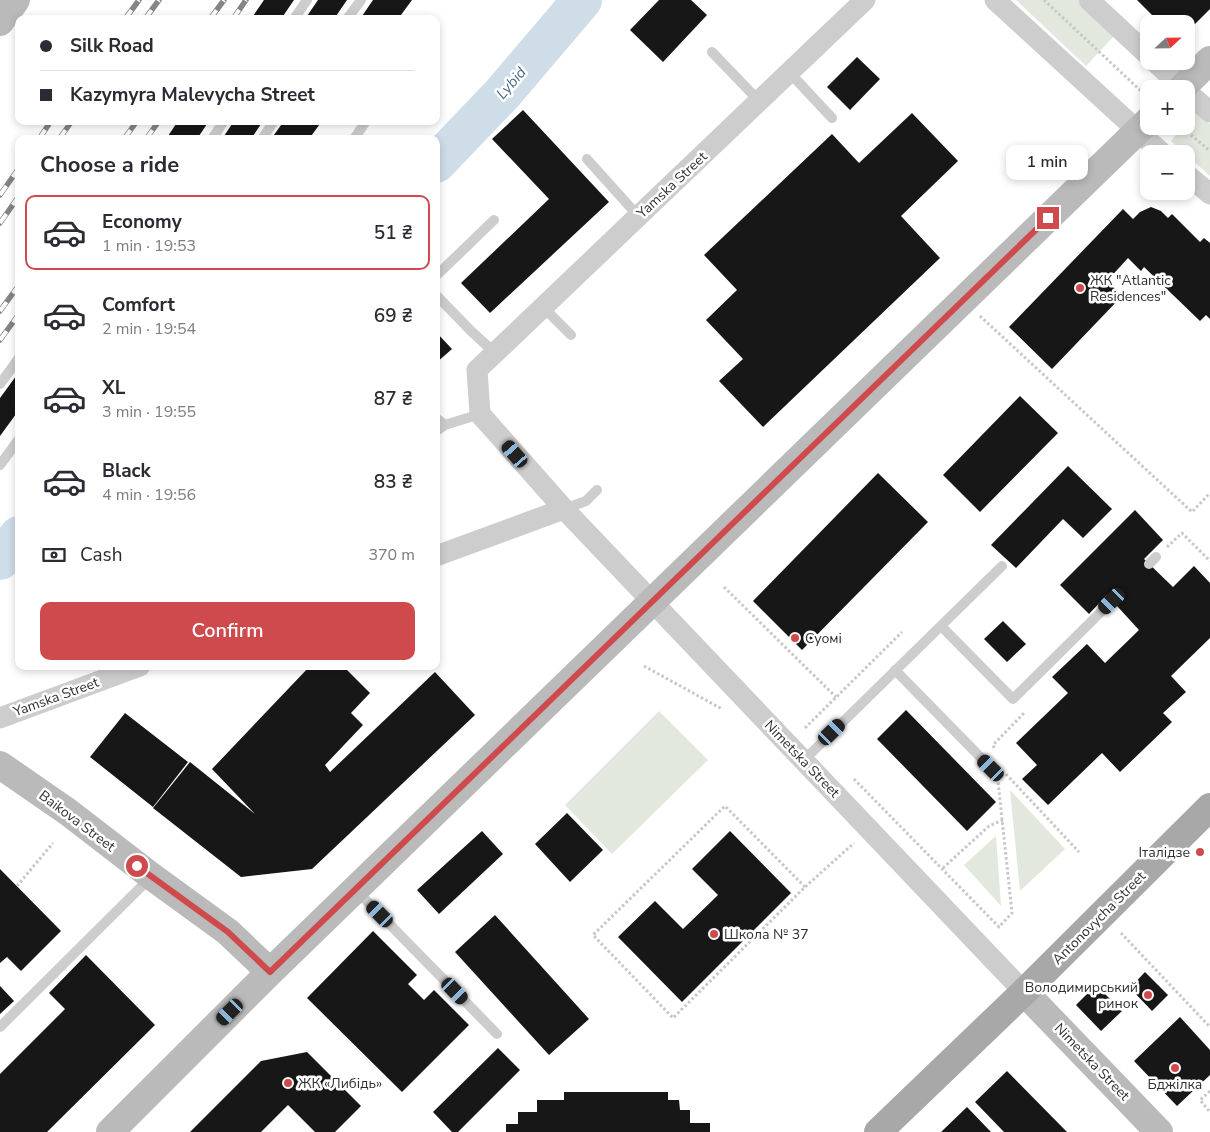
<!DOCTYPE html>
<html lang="en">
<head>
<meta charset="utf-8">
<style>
  body { margin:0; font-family:"Nunito Sans",sans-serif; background:#f7f7f7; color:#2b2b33; height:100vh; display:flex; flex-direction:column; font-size:19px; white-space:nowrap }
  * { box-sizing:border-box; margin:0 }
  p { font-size:16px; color:#7c7c81 }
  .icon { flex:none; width:28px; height:28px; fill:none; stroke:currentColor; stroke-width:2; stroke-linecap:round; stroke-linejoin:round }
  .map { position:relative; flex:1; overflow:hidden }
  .drawer { position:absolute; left:15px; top:135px; width:425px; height:535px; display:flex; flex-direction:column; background:#fff; border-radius:10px; box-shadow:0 2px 8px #0003 }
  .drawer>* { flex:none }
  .banner { position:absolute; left:15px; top:15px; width:425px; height:110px; border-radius:10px; box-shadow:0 2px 8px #0003; display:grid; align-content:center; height:110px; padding:0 25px; background:#fff }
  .needle { width:32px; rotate:68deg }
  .controls { position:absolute; left:1140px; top:15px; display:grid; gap:10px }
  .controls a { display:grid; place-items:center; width:55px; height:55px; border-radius:10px; background:#fff; box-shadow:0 2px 8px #0003; font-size:25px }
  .end { position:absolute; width:22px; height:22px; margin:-11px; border:6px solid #cf4a4d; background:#fff; box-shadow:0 0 0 2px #fff }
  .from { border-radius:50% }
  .bubble { position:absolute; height:35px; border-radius:10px; background:#fff; box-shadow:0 2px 8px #0003; font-size:16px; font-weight:600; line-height:35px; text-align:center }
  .car { position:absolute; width:15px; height:30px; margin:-15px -8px; border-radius:6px; box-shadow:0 0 4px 1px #0007; background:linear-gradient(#222 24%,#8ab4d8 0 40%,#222 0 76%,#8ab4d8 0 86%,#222 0) }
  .banner b { display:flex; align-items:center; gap:18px; height:48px; font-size:19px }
  .banner b+b { border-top:1px solid #e1e1e2 }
  .banner i { width:12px; height:12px; background:#2b2b33 }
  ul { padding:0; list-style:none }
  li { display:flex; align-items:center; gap:15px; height:75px; margin:0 10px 8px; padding:0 15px; border:2px solid transparent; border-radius:10px }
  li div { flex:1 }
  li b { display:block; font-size:19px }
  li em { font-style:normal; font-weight:600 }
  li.active { border-color:#cf4a4d }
  li>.icon { width:45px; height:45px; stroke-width:1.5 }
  h2 { padding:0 25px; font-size:22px; line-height:60px }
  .pay { display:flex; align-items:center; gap:12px; height:55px; padding:0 25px; font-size:19px }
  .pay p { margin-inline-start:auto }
  .button { display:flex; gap:10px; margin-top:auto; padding:10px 25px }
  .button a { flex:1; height:58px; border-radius:10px; background:#cf4a4d; color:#fff; font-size:20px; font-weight:600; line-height:58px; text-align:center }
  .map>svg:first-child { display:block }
  .green { fill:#e2e8dd }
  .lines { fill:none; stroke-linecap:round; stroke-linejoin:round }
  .river { stroke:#cfdde8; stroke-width:40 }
  .building { fill:#171717 }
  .path { stroke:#c7c7c7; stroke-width:3; stroke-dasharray:2.5 2.5; stroke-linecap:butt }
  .lane { stroke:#cdcdcd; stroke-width:10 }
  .street { stroke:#cdcdcd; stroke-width:21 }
  .secondary { stroke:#bababa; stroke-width:28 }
  .primary { stroke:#a8a8a8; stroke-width:28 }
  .rail-casing { stroke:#858585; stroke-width:5.5 }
  .rail { stroke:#fff; stroke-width:4; stroke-dasharray:11; stroke-linecap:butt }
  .route { stroke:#cf4a4d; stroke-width:6 }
  .poi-dot { fill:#cf4a4d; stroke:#fff; stroke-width:2 }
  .labels { text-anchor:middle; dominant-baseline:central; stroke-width:5; stroke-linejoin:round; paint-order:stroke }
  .street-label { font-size:14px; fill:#303030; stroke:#fff }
  .poi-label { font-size:14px; fill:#303030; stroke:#fff; text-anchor:start }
  .water-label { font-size:15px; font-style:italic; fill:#486c88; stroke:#fff }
</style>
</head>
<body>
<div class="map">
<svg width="1210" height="1132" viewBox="0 0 1210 1132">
  <rect width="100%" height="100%" fill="#fff"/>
  <path class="green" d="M1016 0H1078L1115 35 1086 66Z
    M1196 112 1210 124V176L1171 141 1183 126H1186V123Z
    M659 711 708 760 612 854 565 805Z
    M1010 790 1065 849 1020 891Z
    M996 836 1001 906 964 865Z"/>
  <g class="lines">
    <path class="river" d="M436 163 503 93 582 0
      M0 560 19 536"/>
  </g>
  <path class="building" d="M264 0H294L281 19H251Z
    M318 0H347L334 19H305Z
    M373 0H412L398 19H360Z
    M659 0H691L707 15 663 62 630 30Z
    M1137 0H1210V9L1186 33V24H1161Z
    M857 57 880 79 850 110 827 87Z
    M523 110 609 202 490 313 461 283 549 199 492 139Z
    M912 113 958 161 901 216 940 258 763 427 719 381 743 359 706 320 737 290 704 255 832 134 859 163Z
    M178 121H209L197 139H166Z
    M234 121H263L251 139H222Z
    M284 121H322L309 139H271Z
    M1151 207 1161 211 1168 218 1172 214 1200 242 1204 238 1210 243V319L1206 315 1200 321 1144 267 1141 271 1128 258 1107 281 1122 296 1052 369 1009 327 1123 209 1133 219 1140 212Z
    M436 332 452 349 436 363Z
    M19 372V410L0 436V398Z
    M1020 396 1058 433 980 512 943 475Z
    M1068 466 1112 509 1083 538 1063 519 1016 568 991 545Z
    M878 473 928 522 802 650 753 601Z
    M1135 510 1163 540 1144 559 1173 587 1194 566 1210 583V638L1171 676 1186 692 1163 713 1172 722 1120 772 1102 753 1048 805 1022 779 1037 765 1016 743 1068 693 1052 677 1087 644 1105 663 1139 630 1107 595 1089 614 1060 585Z
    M1003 621 1026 644 1007 662 984 639Z
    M310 666H343L370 693 351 713 363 725 325 765 330 772 435 672 475 715 312 869 241 877 153 808 190 762 255 814 212 769Z
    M906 710 996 802 967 831 877 739Z
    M125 713 188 762 153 807 90 757Z
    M567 813 603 850 570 882 535 844Z
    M482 831 503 854 439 914 417 890Z
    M730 831 791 893 682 1002 618 937 655 901 683 929 718 895 692 869Z
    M0 869 61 931 21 971 7 957 0 963Z
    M495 915 589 1019 549 1055 455 952Z
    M373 931 417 975 408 984 424 1000 434 990 469 1025 402 1092 307 998Z
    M86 955 155 1025 47 1132H0V1074L65 1009 49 993Z
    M1145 972 1168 995 1152 1011 1130 988Z
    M1096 985 1122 1011 1101 1031 1076 1005Z
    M0 986 14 1001 0 1014Z
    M1180 1017 1210 1050V1075L1177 1106 1134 1061Z
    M498 1048 520 1070 458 1132H452L433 1112Z
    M307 1052 361 1106 335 1132H315L288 1105 261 1132H190L261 1061Z
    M1007 1071 1067 1132H1004L975 1102Z
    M564 1092H668V1100H679L680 1110H690V1123H710V1132H506V1124H518V1112H537V1100H564Z
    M967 1107 991 1132H941Z"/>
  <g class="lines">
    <path class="path" d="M1044 0 1141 91
      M1191 135 1210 151
      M980 316 1192 512 1210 493
      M1167 547 1182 533 1210 561
      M724 587 836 697
      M644 666 722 709
      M805 728 902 632
      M994 748 993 745 1025 712
      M1006 774 1079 852
      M854 779 999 927 1012 913 998 781
      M943 868 989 826 1003 820
      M17 886 53 843
      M805 887 725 806 593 935 673 1018 805 887 854 843
      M1121 933 1210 1027
      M1210 1091 1200 1100 1210 1112"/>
    <path class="lane" d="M294 19 307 0
      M347 19 361 0
      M712 52 760 102
      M790 73 832 118
      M212 139 224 121
      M262 139 274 121
      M354 139 366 121
      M587 159 639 217
      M436 276 494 220
      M436 295 471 331 495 353
      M543 307 571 335
      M0 384 19 358
      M436 418 445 425
      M436 431 445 425 480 414
      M0 465 19 439
      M564 509 586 501 597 490
      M1149 564 1156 557
      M941 626 1013 699 1112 601
      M895 670 991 768
      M804 760 1002 566
      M356 890 497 1034
      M0 1027 151 877"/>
    <path class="street" d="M865 0 477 370 480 414 564 509 1024 992
      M995 0 1163 154
      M1089 0 1149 56
      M1154 61 1184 89
      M1186 91 1210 112
      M1186 174 1210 194
      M436 556 564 509
      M0 718 140 666"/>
    <path class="secondary" d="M0 22 16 0
      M1181 89 1210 60
      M0 765 68 812 151 876 228 932 270 972
      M1024 992 1159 1132
      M110 1132 270 972 1149 120"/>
    <path class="primary" d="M878 1132 1024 992 1210 807"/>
    <g class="rail-casing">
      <path id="rail" d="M125 19 139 0
        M145 19 159 0
        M210 19 224 0
        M233 19 246 0
        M39 139 51 121
        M59 139 72 121
        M124 139 137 121
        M146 139 159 121
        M0 195 19 168
        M0 223 19 196
        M0 311 19 285
        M0 340 19 314"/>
    </g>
    <use href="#rail" class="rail"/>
  </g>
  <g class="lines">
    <path class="route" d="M137 866 228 932 270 972 1048 218"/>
  </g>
  <g class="poi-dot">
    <circle cx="1080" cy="288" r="5"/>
    <circle cx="795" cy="638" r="5"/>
    <circle cx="1200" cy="852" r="5"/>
    <circle cx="714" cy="934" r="5"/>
    <circle cx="1148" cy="995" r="5"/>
    <circle cx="1175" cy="1068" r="5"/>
    <circle cx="288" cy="1083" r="5"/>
  </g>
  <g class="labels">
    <g class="street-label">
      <text transform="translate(672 185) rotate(-43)">Yamska Street</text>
      <text transform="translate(56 697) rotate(-20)">Yamska Street</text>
      <text transform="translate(802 759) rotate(46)">Nimetska Street</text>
      <text transform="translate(77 821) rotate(37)">Baikova Street</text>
      <text transform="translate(1099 918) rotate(-45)">Antonovycha Street</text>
      <text transform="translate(1092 1062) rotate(46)">Nimetska Street</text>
    </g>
    <g class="poi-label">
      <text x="1090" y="280">ЖК "Atlantic<tspan x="1090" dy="16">Residences"</tspan></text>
      <text x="805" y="638">Суомі</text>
      <text x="1190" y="852" text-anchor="end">Італідзе</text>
      <text x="724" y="934">Школа № 37</text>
      <text x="1138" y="987" text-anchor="end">Володимирський<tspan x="1138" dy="16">ринок</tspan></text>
      <text x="298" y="1083">ЖК «Либідь»</text>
      <text x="1175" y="1084" text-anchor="middle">Бджілка</text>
    </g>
    <g class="water-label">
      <text transform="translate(511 83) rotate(-49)">Lybid</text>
    </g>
  </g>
</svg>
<div class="controls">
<a><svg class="needle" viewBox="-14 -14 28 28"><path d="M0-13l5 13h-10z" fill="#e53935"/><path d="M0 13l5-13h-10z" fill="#7c7c81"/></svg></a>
<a>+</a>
<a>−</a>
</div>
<i class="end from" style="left:137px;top:866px"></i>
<i class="end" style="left:1048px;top:218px"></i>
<div class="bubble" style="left:1006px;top:145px;width:82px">1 min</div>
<i class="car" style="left:515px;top:454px;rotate:319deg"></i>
<i class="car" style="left:1112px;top:601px;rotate:226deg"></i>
<i class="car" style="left:832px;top:732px;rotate:46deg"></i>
<i class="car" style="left:991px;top:768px;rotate:315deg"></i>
<i class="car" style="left:380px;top:914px;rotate:315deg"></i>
<i class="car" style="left:455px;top:991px;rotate:136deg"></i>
<i class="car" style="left:230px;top:1012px;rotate:225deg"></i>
<div class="banner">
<b><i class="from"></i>Silk Road</b>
<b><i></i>Kazymyra Malevycha Street</b>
</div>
<section class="drawer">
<h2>Choose a ride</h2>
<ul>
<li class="active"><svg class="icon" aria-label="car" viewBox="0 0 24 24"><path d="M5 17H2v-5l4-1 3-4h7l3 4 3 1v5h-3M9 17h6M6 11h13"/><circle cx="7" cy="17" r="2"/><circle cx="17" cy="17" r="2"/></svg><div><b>Economy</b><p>1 min · 19:53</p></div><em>51 ₴</em></li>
<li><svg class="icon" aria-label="car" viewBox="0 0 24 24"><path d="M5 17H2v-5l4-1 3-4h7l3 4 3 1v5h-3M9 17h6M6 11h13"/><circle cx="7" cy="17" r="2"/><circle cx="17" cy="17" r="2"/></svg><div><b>Comfort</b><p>2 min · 19:54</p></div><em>69 ₴</em></li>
<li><svg class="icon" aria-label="car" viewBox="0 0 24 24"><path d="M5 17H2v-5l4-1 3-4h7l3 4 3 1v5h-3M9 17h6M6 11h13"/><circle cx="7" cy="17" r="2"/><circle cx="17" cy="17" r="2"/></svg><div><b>XL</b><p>3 min · 19:55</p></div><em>87 ₴</em></li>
<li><svg class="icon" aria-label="car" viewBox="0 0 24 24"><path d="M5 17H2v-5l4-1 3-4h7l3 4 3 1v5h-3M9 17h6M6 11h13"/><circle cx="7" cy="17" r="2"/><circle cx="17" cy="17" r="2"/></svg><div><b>Black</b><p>4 min · 19:56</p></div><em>83 ₴</em></li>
</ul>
<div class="pay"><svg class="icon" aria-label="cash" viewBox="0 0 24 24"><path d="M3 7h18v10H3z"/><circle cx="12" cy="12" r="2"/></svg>Cash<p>370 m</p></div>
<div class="button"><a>Confirm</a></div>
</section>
</div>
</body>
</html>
